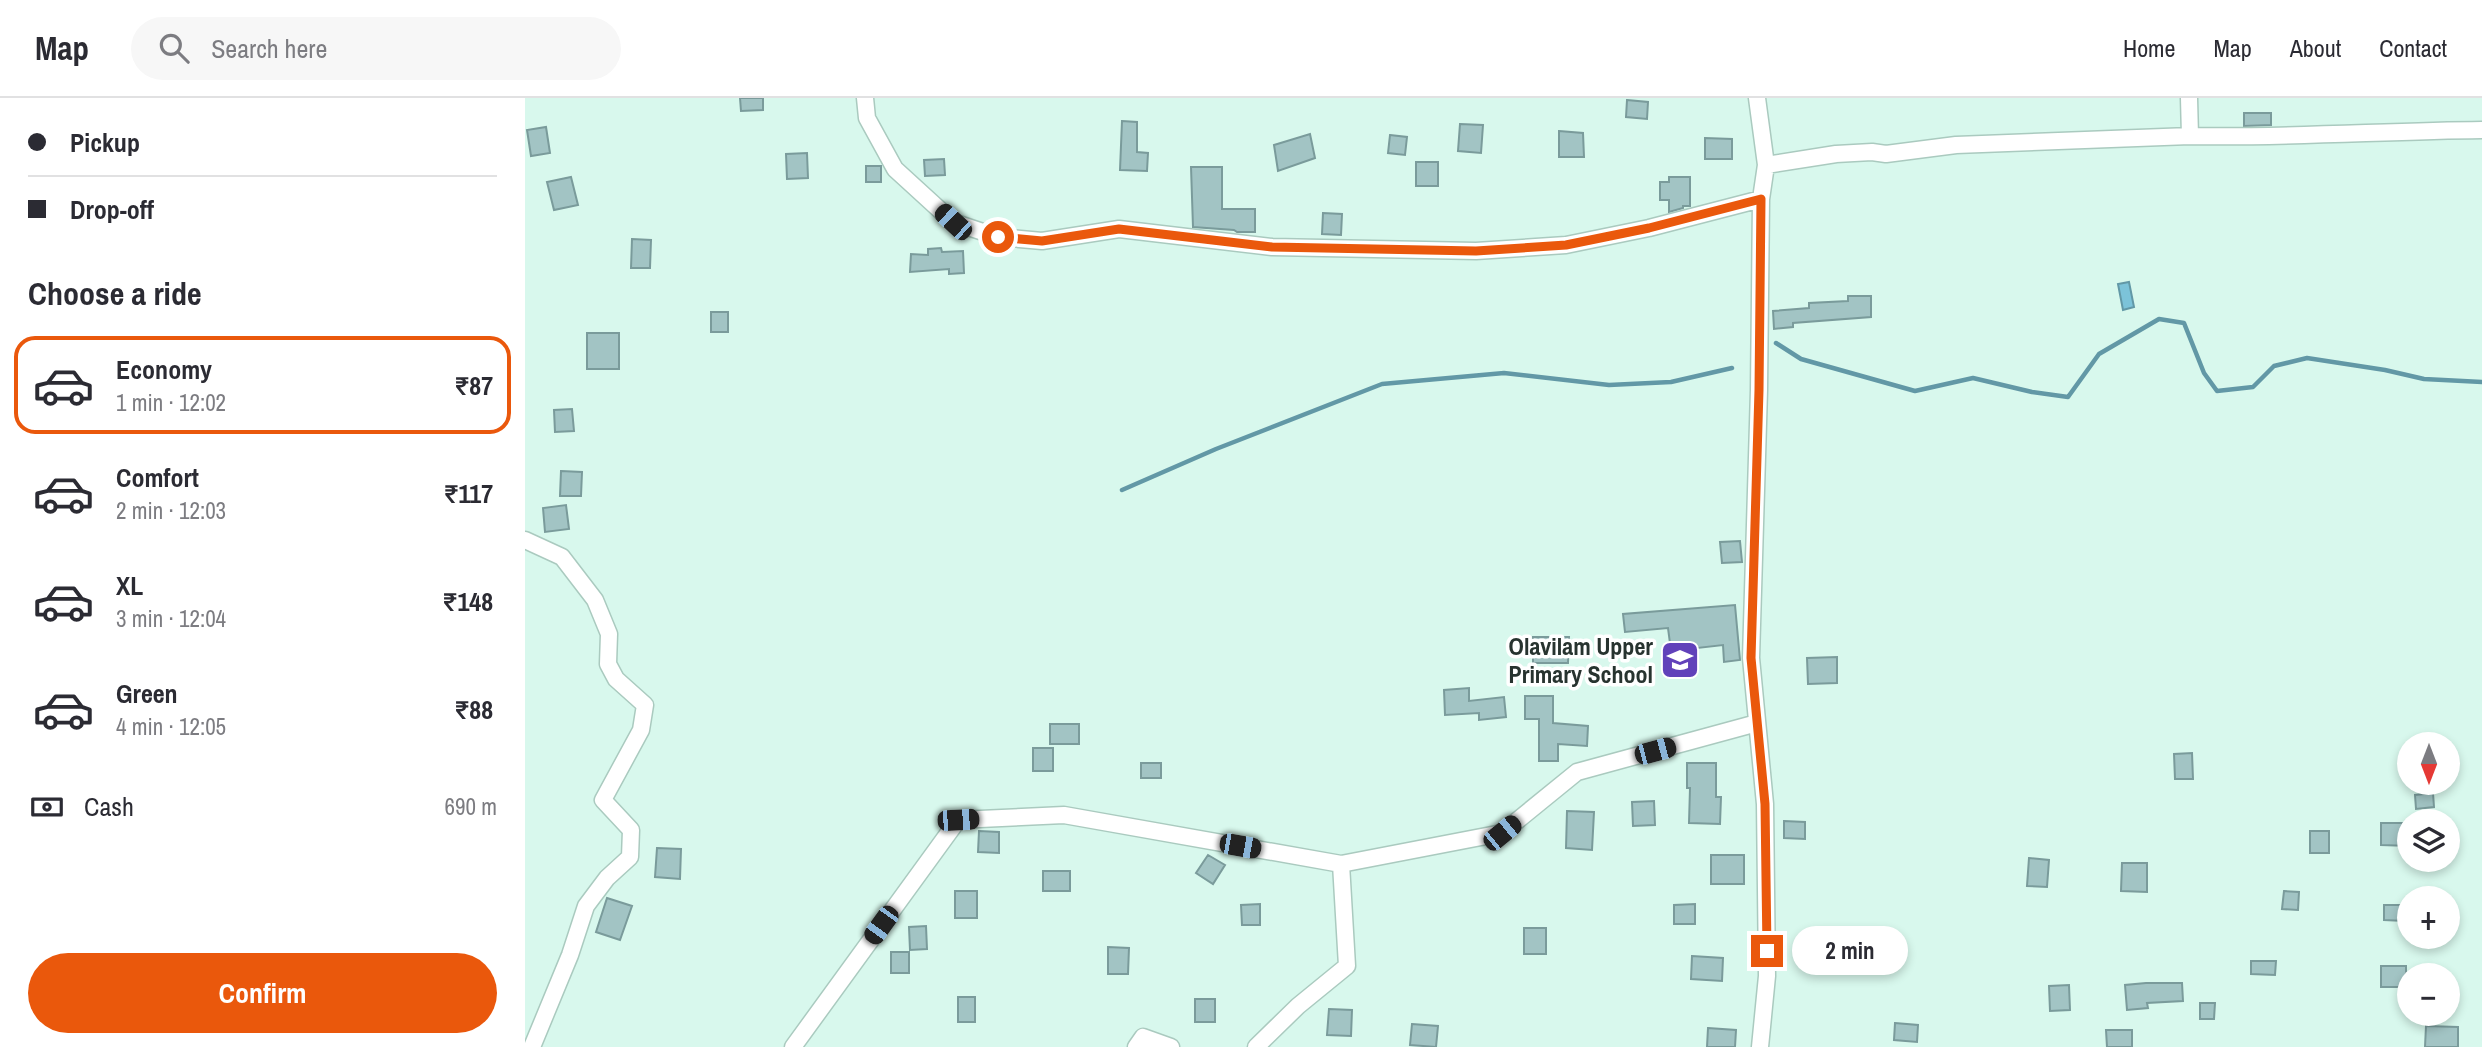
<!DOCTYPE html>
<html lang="en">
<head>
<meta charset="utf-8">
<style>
  body { margin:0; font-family:"Archivo Narrow",sans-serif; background:#f7f7f7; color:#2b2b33; height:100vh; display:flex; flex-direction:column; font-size:26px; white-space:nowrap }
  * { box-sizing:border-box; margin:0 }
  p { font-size:23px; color:#7c7c81 }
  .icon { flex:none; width:38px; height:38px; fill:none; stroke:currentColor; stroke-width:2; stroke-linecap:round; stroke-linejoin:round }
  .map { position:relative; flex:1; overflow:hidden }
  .drawer { display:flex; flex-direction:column; background:#fff; width:525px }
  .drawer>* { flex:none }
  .guide { display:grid; align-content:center; height:154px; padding:0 28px; background:#fff }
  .needle { width:46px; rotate:180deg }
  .controls { position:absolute; left:1872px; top:634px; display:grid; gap:14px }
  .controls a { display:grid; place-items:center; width:63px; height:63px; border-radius:50%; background:#fff; box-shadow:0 4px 10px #0003; font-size:35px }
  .end { position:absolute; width:32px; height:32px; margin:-16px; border:9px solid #ea580c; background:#fff; box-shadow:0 0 0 4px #fff }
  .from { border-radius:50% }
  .bubble { position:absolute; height:49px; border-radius:24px; background:#fff; box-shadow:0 4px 10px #0003; font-size:23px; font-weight:800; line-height:49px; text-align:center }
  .car { position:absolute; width:21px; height:42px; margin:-21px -10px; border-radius:9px; box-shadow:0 0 5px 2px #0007; background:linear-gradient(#222 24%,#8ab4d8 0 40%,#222 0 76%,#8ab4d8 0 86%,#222 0) }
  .guide b { display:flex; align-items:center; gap:24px; height:66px; font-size:26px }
  .guide b+b { border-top:2px solid #e1e1e2 }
  .guide i { width:18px; height:18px; background:#2b2b33 }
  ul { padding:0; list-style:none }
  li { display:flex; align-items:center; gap:21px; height:98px; margin:0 14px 10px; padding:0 14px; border:4px solid transparent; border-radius:21px }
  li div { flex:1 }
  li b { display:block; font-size:26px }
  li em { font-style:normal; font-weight:800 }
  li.current { border-color:#ea580c }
  li>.icon { width:63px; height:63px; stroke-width:1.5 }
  h2 { padding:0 28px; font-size:32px; line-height:84px }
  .pay { display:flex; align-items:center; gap:18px; height:77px; padding:0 28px; font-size:26px }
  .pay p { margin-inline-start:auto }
  .button { display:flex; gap:14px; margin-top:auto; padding:14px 28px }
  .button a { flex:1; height:80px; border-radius:42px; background:#ea580c; color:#fff; font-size:28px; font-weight:800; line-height:80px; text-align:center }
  header { display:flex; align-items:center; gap:42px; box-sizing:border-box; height:98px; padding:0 35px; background:#fff; border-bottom:2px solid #e1e1e2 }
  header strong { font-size:33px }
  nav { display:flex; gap:38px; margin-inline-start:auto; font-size:24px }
  .search { width:490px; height:63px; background:#f7f7f7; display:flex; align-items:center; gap:18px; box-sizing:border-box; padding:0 24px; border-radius:38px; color:#7c7c81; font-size:26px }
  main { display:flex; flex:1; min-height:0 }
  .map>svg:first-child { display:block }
  .water { fill:#7cc3d9; stroke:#6298a6; stroke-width:2 }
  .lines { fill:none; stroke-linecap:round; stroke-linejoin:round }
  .stream { stroke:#6298a6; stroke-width:4.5 }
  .building { fill:#a2c4c4; stroke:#7a9b9b; stroke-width:2 }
  .minor-casing { stroke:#aacabf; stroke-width:19 }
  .minor { stroke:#fff; stroke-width:16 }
  .route { stroke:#ea580c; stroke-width:9 }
  .labels { text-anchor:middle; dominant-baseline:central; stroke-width:7; stroke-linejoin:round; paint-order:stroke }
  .poi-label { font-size:24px; font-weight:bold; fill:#27332f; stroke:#fff; text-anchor:end }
</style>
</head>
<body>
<header>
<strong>Map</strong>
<div class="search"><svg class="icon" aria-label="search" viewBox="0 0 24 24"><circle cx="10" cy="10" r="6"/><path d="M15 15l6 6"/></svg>Search here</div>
<nav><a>Home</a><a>Map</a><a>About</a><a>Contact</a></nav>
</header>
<main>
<section class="drawer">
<div class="guide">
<b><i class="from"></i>Pickup</b>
<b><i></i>Drop-off</b>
</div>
<h2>Choose a ride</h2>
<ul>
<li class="current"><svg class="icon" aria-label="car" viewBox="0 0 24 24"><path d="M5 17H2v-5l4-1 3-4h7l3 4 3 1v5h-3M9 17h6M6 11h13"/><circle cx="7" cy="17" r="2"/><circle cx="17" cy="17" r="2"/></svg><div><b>Economy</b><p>1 min · 12:02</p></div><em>₹87</em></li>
<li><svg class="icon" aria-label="car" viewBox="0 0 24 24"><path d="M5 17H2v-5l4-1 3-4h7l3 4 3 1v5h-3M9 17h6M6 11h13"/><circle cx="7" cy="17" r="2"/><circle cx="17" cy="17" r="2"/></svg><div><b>Comfort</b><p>2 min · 12:03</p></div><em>₹117</em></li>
<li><svg class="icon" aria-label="car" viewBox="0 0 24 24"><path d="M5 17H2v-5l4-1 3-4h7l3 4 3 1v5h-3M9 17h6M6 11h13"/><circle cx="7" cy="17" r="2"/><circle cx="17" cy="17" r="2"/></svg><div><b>XL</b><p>3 min · 12:04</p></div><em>₹148</em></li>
<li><svg class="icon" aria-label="car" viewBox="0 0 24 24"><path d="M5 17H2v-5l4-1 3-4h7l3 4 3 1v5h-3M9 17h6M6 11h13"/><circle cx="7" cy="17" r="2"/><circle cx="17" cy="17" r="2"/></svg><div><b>Green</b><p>4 min · 12:05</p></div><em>₹88</em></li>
</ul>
<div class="pay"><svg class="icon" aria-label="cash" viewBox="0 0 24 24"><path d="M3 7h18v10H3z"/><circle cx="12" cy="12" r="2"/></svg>Cash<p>690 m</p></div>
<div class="button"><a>Confirm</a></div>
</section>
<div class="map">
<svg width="1957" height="949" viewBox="0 0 1957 949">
  <rect width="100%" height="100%" fill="#d8f8ed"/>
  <path class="water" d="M1604 184 1609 209 1598 212 1593 186Z"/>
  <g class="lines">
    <path class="stream" d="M1251 245 1276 261 1390 293 1448 280 1507 294 1543 299 1574 256 1634 221 1659 225 1679 275 1692 293 1728 289 1749 268 1782 260 1860 272 1899 281 1957 284
      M597 392 691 351 857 286 979 275 1084 287 1146 284 1207 270"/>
  </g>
  <path class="building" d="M215 0H238V12L216 13Z
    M1102 2 1123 4 1122 21 1101 19Z
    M1719 15H1746V27L1719 28Z
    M597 23 612 24V54L623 55 622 73 595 72Z
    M935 26 958 27 956 55 933 53Z
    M21 29 25 55 6 58 2 32Z
    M1034 33 1058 35 1059 59H1034Z
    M785 36 790 60 753 73 749 47Z
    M865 37 882 39 880 57 863 55Z
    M1180 40 1207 41V61H1180Z
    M282 55 283 80 262 81 261 56Z
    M419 61 420 77 400 78 399 62Z
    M891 64H913V88H891Z
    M341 68H356V84H341Z
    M666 69H697V111H730V134H712L709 132 668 129Z
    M46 79 53 107 29 112 22 84Z
    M1144 79H1165V108H1158V110L1144 114V102H1135V84H1144Z
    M798 115 817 116 816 137 797 136Z
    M107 141 126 142 125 170H106Z
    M416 150 417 154 438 153 439 175 424 176V171L385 174 386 156 403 157V151Z
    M1323 198H1346V219L1268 225V229L1249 231 1248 213 1284 210V205L1323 203Z
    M186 214H203V234H186Z
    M62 235H94V271H62Z
    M47 311 49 333 30 334 29 312Z
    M36 373 57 374 56 398H35Z
    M41 407 44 431 20 434 18 410Z
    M1215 443 1217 464 1197 465 1195 444Z
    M1210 507 1215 562 1199 564 1198 547 1146 553 1143 530 1100 534 1098 516Z
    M1008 539H1044L1043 565H1008Z
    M1312 559V585L1283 586 1282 560Z
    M944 590V603L979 599 981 619 954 622V615L920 617 919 592Z
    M1000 598H1028V625L1063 628 1062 648 1033 646V663H1014V621H1000Z
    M525 626H554V646H525Z
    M508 650H528V673H508Z
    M1667 655 1668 681H1650L1649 656Z
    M616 665H636V680H616Z
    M1162 665H1191V699H1196L1195 726 1164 725 1165 690H1162Z
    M1908 695 1909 709 1891 711 1890 697Z
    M1129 703 1130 727 1108 728 1107 704Z
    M1042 713 1069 714 1067 752 1041 750Z
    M1259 723 1280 724V741L1259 740Z
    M1856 725H1885V748L1856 747Z
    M454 733 474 734V755L453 754Z
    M1785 733H1804V755H1785Z
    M132 750 156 751 155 781 130 779Z
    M683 757 700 767 688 786 671 775Z
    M1186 757H1219V786H1186Z
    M1504 760 1524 762 1522 789 1502 788Z
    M1597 765H1622V794L1596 793Z
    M518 773H545V793H518Z
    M430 793H452V820H430Z
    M1759 793 1774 794 1773 812 1757 811Z
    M82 800 107 808 95 842 71 834Z
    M735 806V827H717L716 807Z
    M1170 806V826H1149V807Z
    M1859 807H1881L1880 823 1859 822Z
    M401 828 402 851 385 852 384 829Z
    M999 830H1021V856H999Z
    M583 849 604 850 603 876H583Z
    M366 854H384V875H366Z
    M1167 858 1198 860 1197 883 1166 881Z
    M1726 863H1751L1750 877 1726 876Z
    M1856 868H1881V889H1856Z
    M1621 885H1657L1658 903 1622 905 1623 910 1602 912 1600 887Z
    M1544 887 1545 912 1525 913 1524 888Z
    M433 899H450V924H433Z
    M670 901H690V924H670Z
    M1675 905H1690L1689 921H1675Z
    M804 911 827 912 826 938 802 937Z
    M1370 925 1393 927 1392 944 1369 942Z
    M887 926 913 928 911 949 885 947Z
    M1901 928 1933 929V949H1900Z
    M1183 930 1211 932 1210 949H1182Z
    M1581 932H1607V949H1582Z"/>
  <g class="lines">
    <g class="minor-casing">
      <path id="minor" d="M340 0 342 20 370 71 428 124 473 139 517 143 594 131 747 149 951 153 1041 147 1124 130 1236 101 1241 67 1311 56 1347 54 1361 56 1431 47 1665 38
        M1232 0 1241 67
        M1664 0 1665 38C1763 40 1860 33 1957 32
        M0 442 37 459 70 502 84 536 83 566 91 581 120 607 116 632 78 702 106 732 105 759 82 780 61 808 45 857 7 949
        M268 949 433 722 539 717 816 766 977 735 1052 674 1232 625
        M611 949 618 939 646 949
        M731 949 773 908 822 868 816 766
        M1235 949 1242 878 1240 706 1226 560 1234 292 1236 101"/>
    </g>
    <use href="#minor" class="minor"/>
  </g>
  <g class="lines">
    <path class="route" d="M473 139 517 143 594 131 747 149 951 153 1041 147 1124 130 1236 101 1234 292 1226 560 1240 706 1242 853"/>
  </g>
  <defs>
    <g id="school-square" transform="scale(2.0125)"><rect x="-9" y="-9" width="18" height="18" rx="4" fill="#6141ba" stroke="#fff"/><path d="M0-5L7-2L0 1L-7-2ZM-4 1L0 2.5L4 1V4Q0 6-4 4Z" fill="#fff"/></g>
  </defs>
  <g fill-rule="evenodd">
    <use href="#school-square" x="1155" y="562"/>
  </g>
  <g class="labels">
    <g class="poi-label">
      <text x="1128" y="548">Olavilam Upper<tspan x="1128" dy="28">Primary School</tspan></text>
    </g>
  </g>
</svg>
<div class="controls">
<a><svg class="needle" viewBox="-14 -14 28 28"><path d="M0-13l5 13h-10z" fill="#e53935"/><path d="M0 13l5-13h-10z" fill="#7c7c81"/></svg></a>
<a><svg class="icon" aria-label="layers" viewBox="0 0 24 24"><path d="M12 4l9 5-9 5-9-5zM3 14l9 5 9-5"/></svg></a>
<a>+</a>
<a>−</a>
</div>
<i class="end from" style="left:473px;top:139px"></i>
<i class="end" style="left:1242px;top:853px"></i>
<div class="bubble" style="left:1267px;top:828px;width:116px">2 min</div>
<i class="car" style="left:428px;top:124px;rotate:313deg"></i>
<i class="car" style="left:1130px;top:653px;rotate:75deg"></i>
<i class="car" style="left:433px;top:722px;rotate:87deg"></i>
<i class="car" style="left:977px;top:735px;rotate:51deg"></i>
<i class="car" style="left:715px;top:748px;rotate:100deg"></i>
<i class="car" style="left:356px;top:827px;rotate:216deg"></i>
</div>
</main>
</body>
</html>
